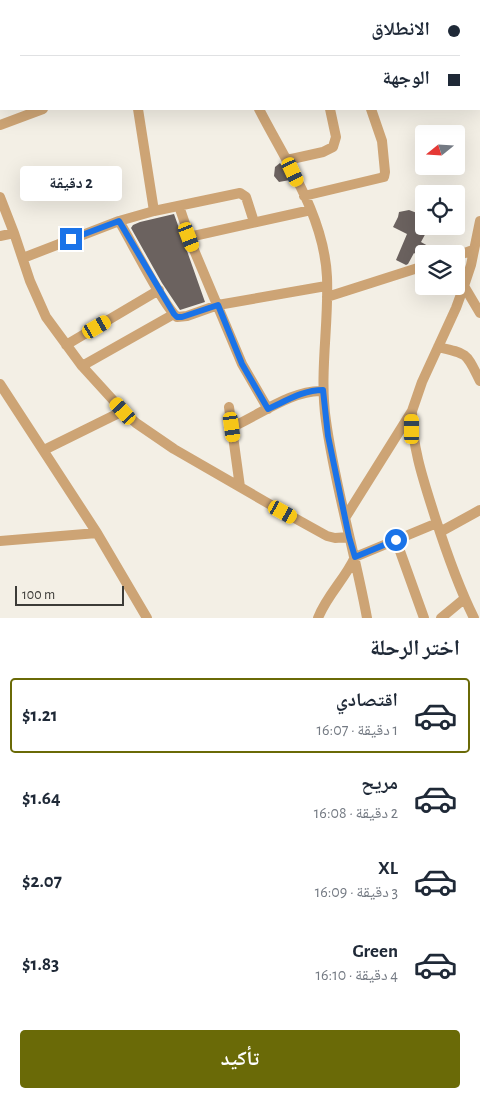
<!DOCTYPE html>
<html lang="ar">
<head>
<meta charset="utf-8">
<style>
  body { margin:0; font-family:"Alegreya Sans","Noto Naskh Arabic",sans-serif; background:#f2f2f3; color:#1f2937; direction:rtl; height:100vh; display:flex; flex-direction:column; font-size:19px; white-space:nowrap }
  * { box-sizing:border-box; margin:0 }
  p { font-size:16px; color:#747a83 }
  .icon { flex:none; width:28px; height:28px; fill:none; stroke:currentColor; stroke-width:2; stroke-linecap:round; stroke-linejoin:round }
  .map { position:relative; height:618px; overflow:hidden; direction:ltr }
  .panel { display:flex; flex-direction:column; background:#fff; flex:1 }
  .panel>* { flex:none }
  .guide { position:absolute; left:0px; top:0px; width:480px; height:110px; box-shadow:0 5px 20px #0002; direction:rtl; display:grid; align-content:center; height:110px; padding:0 20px; background:#fff }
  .needle { width:32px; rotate:252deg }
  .controls { position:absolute; left:415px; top:125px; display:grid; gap:10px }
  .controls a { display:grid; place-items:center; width:50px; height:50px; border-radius:5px; background:#fff; box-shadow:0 5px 20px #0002; font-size:25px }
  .scale { position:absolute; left:15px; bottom:12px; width:109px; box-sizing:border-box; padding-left:5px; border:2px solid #3c3b37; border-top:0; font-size:14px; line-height:18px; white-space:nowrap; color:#3c3b37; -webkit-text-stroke:4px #f3efe5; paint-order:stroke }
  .end { position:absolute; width:22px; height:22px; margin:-11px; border:6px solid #1a73e8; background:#fff; box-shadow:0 0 0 2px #fff }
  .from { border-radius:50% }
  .bubble { position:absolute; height:35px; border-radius:5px; background:#fff; box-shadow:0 5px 20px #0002; font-size:16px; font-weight:700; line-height:35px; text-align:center; direction:rtl }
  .car { position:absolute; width:15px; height:30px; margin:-15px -8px; border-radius:6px; box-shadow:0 0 4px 1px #0007; background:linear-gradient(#f5c518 24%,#345 0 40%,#f5c518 0 76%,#345 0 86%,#f5c518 0) }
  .guide b { display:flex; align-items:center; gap:18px; height:48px; font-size:19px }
  .guide b+b { border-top:1px solid #e0e1e3 }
  .guide i { width:12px; height:12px; background:#1f2937 }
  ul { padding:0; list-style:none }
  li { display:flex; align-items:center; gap:15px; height:75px; margin:0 10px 8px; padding:0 10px; border:2px solid transparent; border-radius:5px }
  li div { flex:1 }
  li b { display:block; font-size:19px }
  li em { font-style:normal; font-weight:700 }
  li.active { border-color:#6a6a07 }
  li>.icon { width:45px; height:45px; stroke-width:1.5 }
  h2 { padding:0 20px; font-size:22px; line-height:60px }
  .action { display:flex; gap:10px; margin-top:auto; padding:10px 20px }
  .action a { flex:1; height:58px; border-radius:5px; background:#6a6a07; color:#fff; font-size:20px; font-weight:700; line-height:58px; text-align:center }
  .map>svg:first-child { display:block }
  .building { fill:#6b625f }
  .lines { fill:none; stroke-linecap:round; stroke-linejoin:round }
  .minor { stroke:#cda475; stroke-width:10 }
  .route { stroke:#1a73e8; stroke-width:6 }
</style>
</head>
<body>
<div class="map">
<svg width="480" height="618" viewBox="0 0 480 618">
  <rect width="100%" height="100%" fill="#f3efe5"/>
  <path class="building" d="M280 163 286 172 290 180 279 182 274 176 275 167Z
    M424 203V226H427L428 229 421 242 428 246 422 258 414 253 408 264 406 265 396 260 407 234 393 227 398 217 399 212 409 210 417 213Z
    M174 214 205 302 180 310 162 283 131 228 133 225 140 222Z"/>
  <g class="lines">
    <path class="minor" d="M75 0V1
      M227 0V1
      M421 1 424 0
      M0 56 1 55
      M138 109 154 211
      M259 109C286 162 324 215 327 277 329 325 319 373 326 421 335 487 355 552 367 618
      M0 125 43 109
      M287 160 323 152 333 147 336 137 330 109
      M304 196 384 177 385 172 382 141 371 109
      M0 197 14 233 30 281 46 317 82 366 123 411 136 423 174 449 271 505 327 536 335 538 349 537
      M179 206 194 250 242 364 268 409
      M119 221C130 239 164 307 177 317L187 316 218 305 326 286
      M0 236 14 233
      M189 237 311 210
      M456 256 473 250
      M23 258 119 221 154 211 240 193 246 197 254 222
      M464 286 480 313
      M327 297 424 266
      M66 345 159 290
      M438 347C469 354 466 353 480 381
      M82 366 174 314
      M0 384 97 533 147 618
      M229 407 240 487
      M412 412C412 448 424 482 435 517 446 551 458 586 474 618
      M232 427C259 415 294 389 323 391
      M44 450 123 411
      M345 518 412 411 422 382 456 308 464 286 471 265 480 221
      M440 532 480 510
      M396 540 424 618
      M0 541 97 533
      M318 618C327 595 345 579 355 557L437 523
      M441 618 464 599"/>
  </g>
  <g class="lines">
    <path class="route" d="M71 239 119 221 174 314 177 317H182L218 305 242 364 268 409C286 401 303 390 323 390L328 436 349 537 355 557 396 540"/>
  </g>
</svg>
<div class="controls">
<a><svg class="needle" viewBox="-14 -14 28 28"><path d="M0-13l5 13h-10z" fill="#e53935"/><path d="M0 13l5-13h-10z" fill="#747a83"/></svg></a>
<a><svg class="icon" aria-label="locate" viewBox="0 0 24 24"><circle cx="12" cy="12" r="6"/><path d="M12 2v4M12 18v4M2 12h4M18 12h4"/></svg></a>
<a><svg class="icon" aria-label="layers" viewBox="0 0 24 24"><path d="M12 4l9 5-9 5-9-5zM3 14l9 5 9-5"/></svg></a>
</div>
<div class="scale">100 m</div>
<i class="end from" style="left:396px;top:540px"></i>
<i class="end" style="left:71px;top:239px"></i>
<div class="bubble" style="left:20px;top:166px;width:102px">2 دقيقة</div>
<i class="car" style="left:293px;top:172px;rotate:155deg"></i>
<i class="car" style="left:189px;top:237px;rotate:159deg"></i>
<i class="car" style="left:97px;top:327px;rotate:60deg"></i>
<i class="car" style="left:123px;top:411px;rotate:318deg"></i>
<i class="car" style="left:232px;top:427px;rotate:172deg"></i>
<i class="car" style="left:412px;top:429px;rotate:0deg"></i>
<i class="car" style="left:283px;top:512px;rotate:119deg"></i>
<div class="guide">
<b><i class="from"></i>الانطلاق</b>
<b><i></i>الوجهة</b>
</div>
</div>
<section class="panel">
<h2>اختر الرحلة</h2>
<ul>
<li class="active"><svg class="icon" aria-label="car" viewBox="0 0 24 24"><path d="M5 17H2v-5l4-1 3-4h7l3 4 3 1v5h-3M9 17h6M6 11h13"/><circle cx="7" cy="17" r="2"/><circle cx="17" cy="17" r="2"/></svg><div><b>اقتصادي</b><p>1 دقيقة · 16:07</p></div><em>$1.21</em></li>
<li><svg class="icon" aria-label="car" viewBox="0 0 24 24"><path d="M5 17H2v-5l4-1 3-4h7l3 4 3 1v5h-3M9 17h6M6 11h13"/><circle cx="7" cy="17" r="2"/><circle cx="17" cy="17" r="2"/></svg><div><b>مريح</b><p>2 دقيقة · 16:08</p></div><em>$1.64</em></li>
<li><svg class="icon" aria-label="car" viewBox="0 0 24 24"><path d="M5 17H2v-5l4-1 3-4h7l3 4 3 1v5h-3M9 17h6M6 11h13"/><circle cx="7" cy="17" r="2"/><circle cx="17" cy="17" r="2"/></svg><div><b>XL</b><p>3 دقيقة · 16:09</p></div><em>$2.07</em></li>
<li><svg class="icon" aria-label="car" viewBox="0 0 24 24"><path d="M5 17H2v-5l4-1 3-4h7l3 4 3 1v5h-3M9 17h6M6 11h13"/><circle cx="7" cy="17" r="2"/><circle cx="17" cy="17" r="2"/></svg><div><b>Green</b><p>4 دقيقة · 16:10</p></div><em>$1.83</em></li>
</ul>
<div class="action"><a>تأكيد</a></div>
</section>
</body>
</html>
